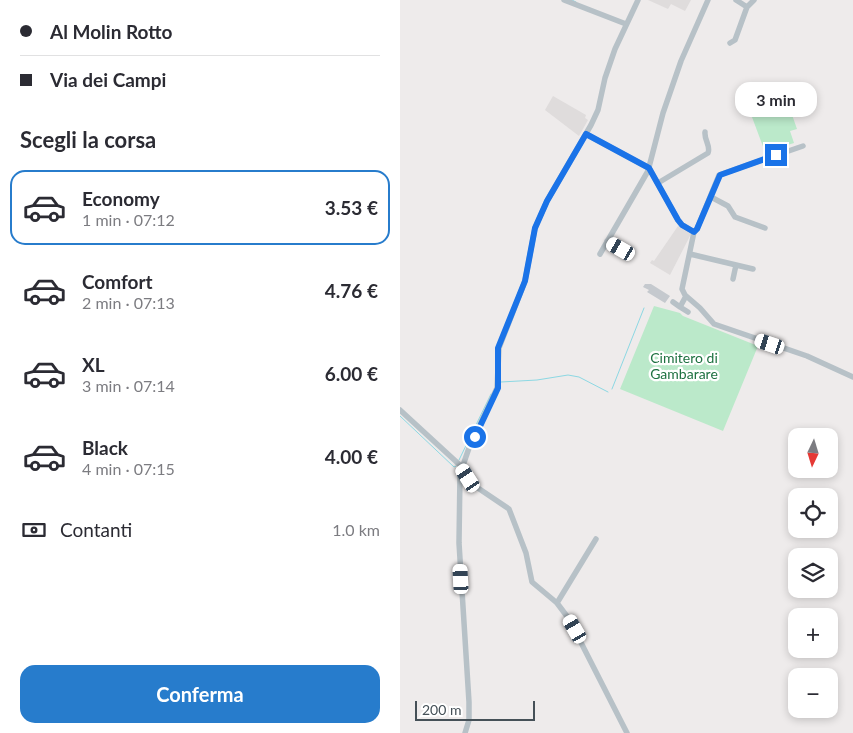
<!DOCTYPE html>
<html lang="it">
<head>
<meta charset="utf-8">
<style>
  body { margin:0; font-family:Lato,sans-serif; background:#f7f7f7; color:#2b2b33; height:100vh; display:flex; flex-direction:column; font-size:19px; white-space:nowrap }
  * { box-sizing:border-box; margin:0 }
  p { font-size:16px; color:#7c7c81 }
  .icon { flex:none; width:28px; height:28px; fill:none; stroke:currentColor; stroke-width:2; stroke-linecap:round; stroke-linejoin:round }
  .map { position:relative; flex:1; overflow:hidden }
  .side { display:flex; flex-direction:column; background:#fff; width:400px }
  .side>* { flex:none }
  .hud { display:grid; align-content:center; height:110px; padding:0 20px; background:#fff }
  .needle { width:32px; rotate:184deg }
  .controls { position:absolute; left:388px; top:428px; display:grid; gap:10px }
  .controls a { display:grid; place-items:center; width:50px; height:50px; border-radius:10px; background:#fff; box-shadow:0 2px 8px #0003; font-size:25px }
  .scale { position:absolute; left:15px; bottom:12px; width:120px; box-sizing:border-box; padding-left:5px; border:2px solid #455057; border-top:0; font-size:14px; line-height:18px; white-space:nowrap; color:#455057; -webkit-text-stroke:4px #fff; paint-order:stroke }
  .end { position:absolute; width:22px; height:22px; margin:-11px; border:6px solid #1a73e8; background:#fff; box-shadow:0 0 0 2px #fff }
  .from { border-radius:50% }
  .bubble { position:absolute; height:35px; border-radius:15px; background:#fff; box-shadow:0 2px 8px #0003; font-size:16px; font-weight:700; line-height:35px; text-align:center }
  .car { position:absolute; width:15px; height:30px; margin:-15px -8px; border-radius:6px; box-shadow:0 0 4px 1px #0007; background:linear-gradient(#fff 24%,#345 0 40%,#fff 0 76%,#345 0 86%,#fff 0) }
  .hud b { display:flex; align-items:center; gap:18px; height:48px; font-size:19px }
  .hud b+b { border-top:1px solid #e1e1e2 }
  .hud i { width:12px; height:12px; background:#2b2b33 }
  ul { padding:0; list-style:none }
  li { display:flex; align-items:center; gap:15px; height:75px; margin:0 10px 8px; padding:0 10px; border:2px solid transparent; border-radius:15px }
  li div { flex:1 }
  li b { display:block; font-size:19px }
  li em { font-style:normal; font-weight:700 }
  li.on { border-color:#277ccc }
  li>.icon { width:45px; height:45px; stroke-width:1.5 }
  h2 { padding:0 20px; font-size:22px; line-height:60px }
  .pay { display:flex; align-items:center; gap:12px; height:55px; padding:0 20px; font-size:19px }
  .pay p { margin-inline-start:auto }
  .primary-button { display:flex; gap:10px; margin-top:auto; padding:10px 20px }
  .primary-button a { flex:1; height:58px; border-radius:15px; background:#277ccc; color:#fff; font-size:20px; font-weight:700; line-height:58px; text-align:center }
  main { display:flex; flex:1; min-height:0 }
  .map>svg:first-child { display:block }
  .education { fill:#dfdcdc }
  .green { fill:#bbe9ca }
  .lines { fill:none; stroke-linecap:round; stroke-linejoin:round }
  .stream { stroke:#8cd8e3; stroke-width:1 }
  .building { fill:#c5c9ce }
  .minor { stroke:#b7c1c7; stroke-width:5.5 }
  .route { stroke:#1a73e8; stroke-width:6 }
  .labels { text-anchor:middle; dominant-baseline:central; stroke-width:4.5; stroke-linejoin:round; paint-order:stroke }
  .park-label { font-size:14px; fill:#1d7140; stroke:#fff }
</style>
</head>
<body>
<main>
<section class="side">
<div class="hud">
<b><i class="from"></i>Al Molin Rotto</b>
<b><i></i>Via dei Campi</b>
</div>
<h2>Scegli la corsa</h2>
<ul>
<li class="on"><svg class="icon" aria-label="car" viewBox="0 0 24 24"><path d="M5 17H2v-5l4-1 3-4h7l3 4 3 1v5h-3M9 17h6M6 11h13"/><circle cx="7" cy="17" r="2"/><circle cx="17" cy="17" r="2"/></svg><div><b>Economy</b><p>1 min · 07:12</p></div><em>3.53 €</em></li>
<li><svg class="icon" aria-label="car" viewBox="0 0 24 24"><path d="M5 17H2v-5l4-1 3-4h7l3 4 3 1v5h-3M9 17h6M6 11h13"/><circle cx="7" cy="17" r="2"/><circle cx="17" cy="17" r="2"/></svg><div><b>Comfort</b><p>2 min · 07:13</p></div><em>4.76 €</em></li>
<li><svg class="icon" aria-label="car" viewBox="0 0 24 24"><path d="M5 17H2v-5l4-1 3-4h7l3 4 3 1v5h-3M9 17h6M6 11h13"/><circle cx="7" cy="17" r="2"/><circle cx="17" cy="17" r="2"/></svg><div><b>XL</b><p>3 min · 07:14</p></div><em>6.00 €</em></li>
<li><svg class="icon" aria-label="car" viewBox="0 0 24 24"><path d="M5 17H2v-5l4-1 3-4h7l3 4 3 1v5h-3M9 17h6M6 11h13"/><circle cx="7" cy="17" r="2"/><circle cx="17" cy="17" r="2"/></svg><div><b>Black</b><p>4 min · 07:15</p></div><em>4.00 €</em></li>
</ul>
<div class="pay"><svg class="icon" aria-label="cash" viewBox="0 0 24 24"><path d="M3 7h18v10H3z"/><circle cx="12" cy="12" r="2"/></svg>Contanti<p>1.0 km</p></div>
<div class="primary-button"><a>Conferma</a></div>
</section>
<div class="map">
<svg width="453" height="733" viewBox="0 0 453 733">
  <rect width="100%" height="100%" fill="#eeebeb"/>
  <path class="education" d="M248 0H291L285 11 271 4 268 9Z
    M153 96 186 115 185 118 188 120 179 136 145 110Z
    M278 226 291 234 270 275 250 263 252 260 254 261Z"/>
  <path class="green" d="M383 89 397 129 390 131 394 143 365 152 346 101Z
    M254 306 280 313 283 316 358 346 323 431 220 389Z"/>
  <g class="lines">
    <path class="stream" d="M172 0 176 2
      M101 382 137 380 168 375 179 377 208 392
      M212 389 244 308
      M0 416 54 467 56 466
      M59 460 91 394"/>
  </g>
  <path class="building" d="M245 284H251L270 296 265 303 247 292 249 290 243 287Z"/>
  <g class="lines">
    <path class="minor" d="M164 0 226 24
      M336 0 347 7
      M347 7 354 0
      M330 43 335 40 347 7
      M186 134 249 168 278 220 282 225 294 232 282 289 285 295 300 308 314 324 407 356 453 377
      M258 183 308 153C311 146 304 140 305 132
      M311 197 328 206 335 217 365 228
      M294 232 297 229 319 175 403 146
      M207 241 229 257
      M200 254 248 171 263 113 281 61 308 0
      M290 254 353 269
      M333 279 336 265
      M286 296 280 307 288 312
      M273 302 280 307
      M0 410 62 467 75 486 109 509 126 553 132 582 157 603 169 619 227 733
      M157 603 196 539
      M65 733 69 720V702L59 543 60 474 69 448 97 388 99 348 125 281 135 228 147 201 191 125 198 110 205 78 215 49 238 0"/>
  </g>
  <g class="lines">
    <path class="route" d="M75 437 98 388V348L125 281 135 228 147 201 186 134 249 168 278 220 282 225 294 232 297 229 320 175 376 155"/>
  </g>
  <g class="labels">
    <g class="park-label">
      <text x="284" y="357">Cimitero di<tspan x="284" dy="16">Gambarare</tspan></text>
    </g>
  </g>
</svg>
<div class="controls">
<a><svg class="needle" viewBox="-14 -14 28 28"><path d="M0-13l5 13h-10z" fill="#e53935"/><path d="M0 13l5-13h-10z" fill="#7c7c81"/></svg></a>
<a><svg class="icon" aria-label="locate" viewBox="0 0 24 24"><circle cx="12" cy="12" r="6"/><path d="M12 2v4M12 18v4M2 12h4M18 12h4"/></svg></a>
<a><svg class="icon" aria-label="layers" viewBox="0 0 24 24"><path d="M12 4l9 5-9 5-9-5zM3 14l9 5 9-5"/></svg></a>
<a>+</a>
<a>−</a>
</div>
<div class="scale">200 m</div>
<i class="end from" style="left:75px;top:437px"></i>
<i class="end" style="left:376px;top:155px"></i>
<div class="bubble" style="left:335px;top:82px;width:82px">3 min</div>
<i class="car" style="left:221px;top:249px;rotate:300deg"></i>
<i class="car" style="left:370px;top:344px;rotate:288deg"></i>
<i class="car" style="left:68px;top:478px;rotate:327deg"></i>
<i class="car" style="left:61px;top:579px;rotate:357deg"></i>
<i class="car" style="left:175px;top:629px;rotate:330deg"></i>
</div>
</main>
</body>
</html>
